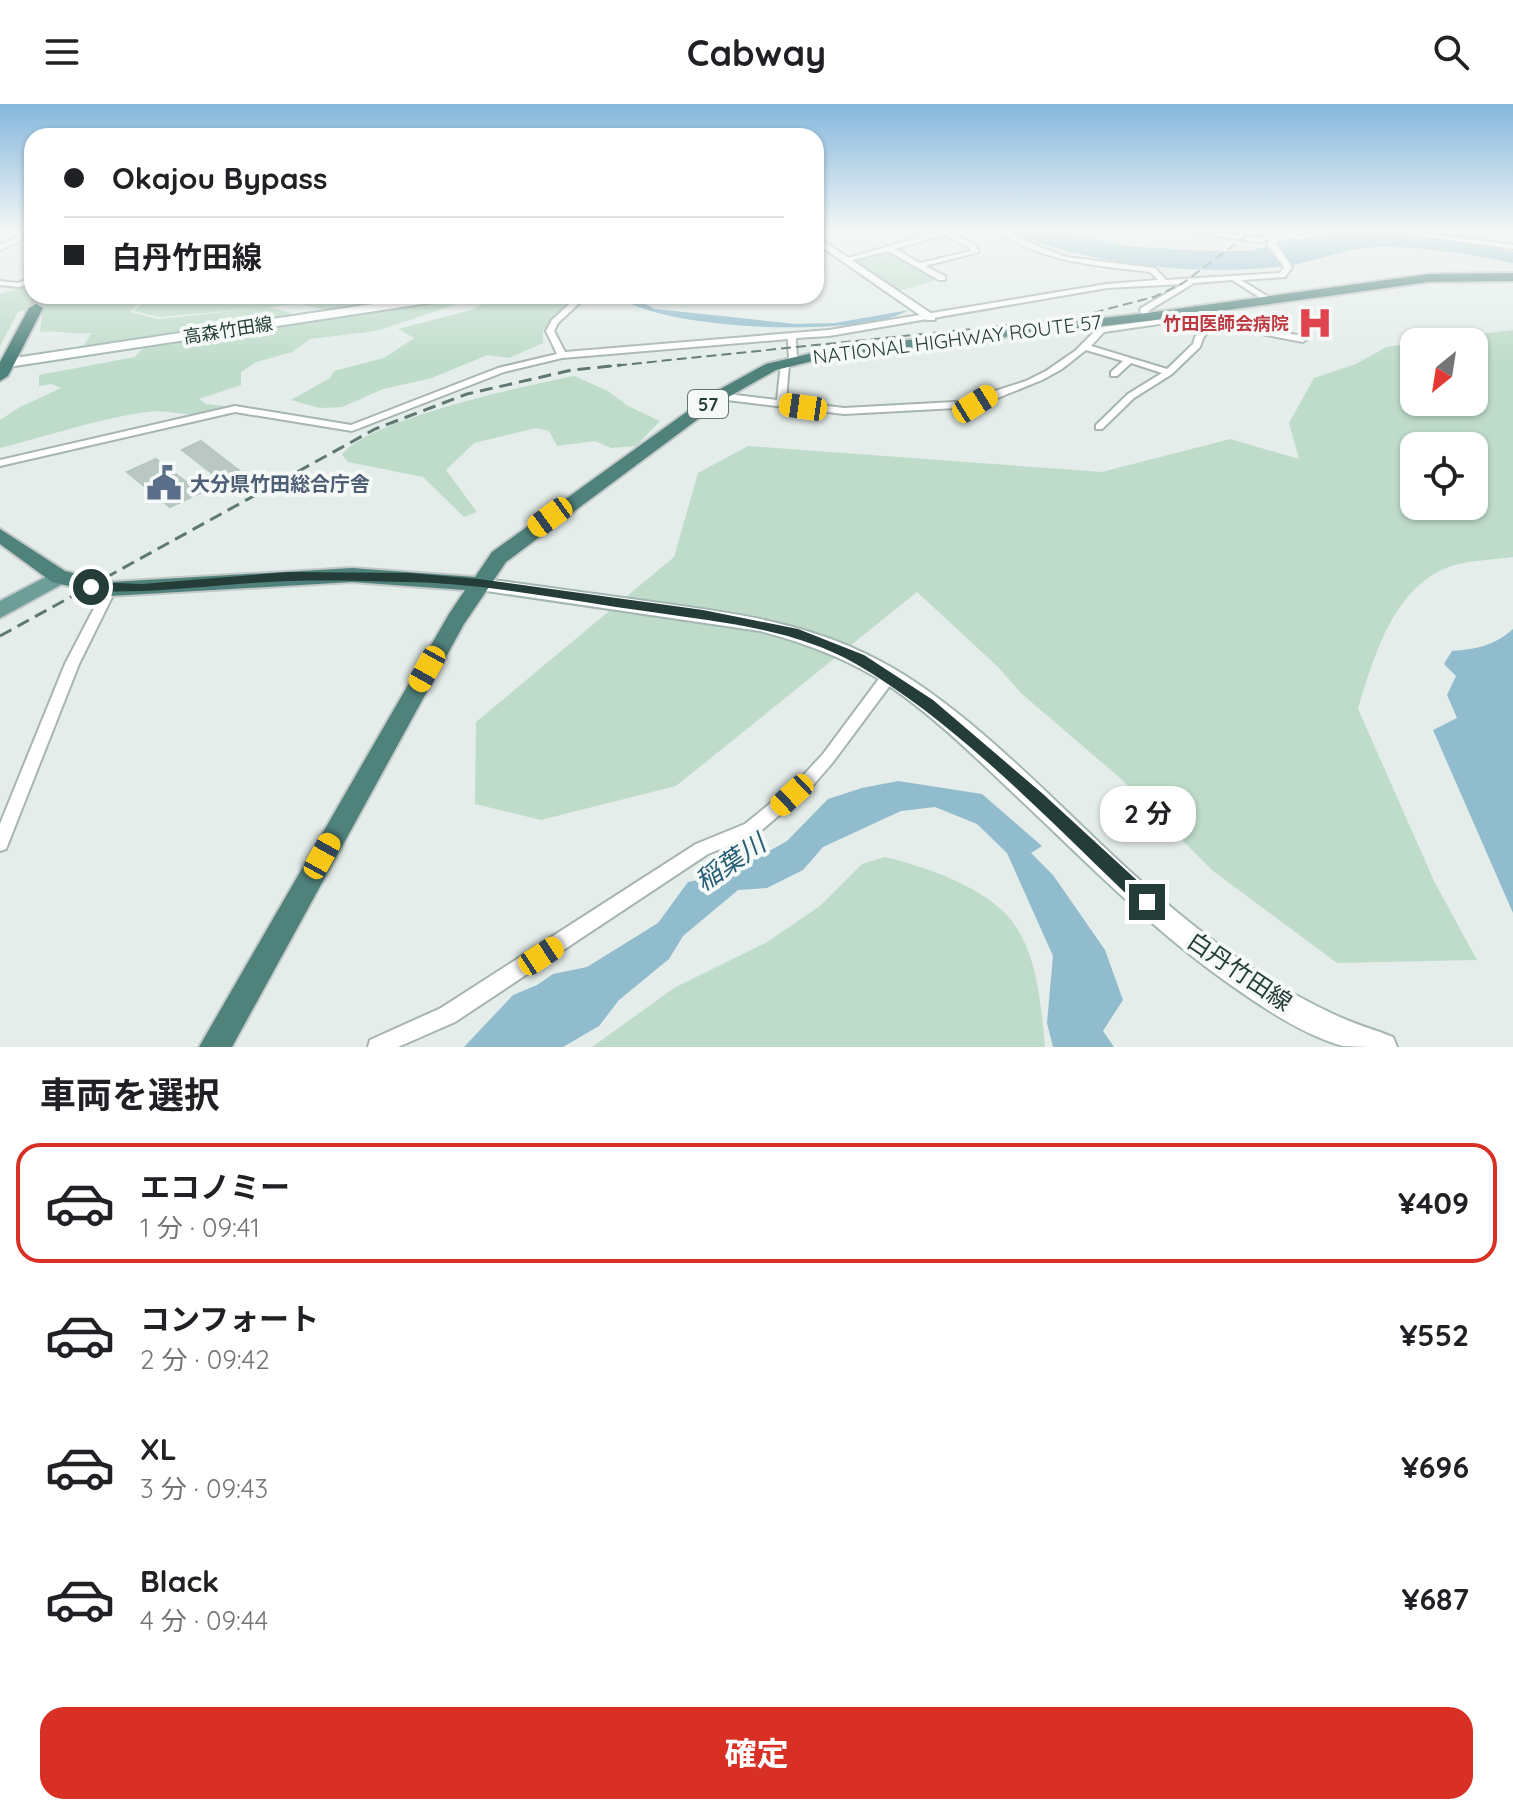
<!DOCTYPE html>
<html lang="ja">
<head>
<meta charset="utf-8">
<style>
  body { margin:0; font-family:Quicksand,"Noto Sans JP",sans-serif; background:#f6f6f6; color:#202124; height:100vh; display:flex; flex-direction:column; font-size:30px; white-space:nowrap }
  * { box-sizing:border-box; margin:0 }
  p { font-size:26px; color:#757577 }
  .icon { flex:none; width:44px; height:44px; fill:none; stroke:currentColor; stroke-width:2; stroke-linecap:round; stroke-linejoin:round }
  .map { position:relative; height:943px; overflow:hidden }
  .side { display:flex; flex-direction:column; background:#fff; flex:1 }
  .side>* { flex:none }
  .top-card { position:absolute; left:24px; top:24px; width:800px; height:176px; border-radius:24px; box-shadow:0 2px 6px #0004; display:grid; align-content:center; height:176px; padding:0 40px; background:#fff }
  .needle { width:52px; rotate:210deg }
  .tools { position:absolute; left:1400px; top:224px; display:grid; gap:16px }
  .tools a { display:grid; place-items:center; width:88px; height:88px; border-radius:16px; background:#fff; box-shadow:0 2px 6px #0004; font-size:40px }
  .end { position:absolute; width:36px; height:36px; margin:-18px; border:10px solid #253d39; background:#fff; box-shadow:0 0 0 4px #fff }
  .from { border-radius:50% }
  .bubble { position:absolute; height:56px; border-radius:24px; background:#fff; box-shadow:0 2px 6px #0004; font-size:26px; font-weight:700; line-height:56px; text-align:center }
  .car { position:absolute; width:24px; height:48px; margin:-24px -12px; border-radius:10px; box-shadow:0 0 6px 2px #0007; background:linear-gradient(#f5c518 24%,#345 0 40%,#f5c518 0 76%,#345 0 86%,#f5c518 0) }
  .top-card b { display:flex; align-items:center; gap:28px; height:76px; font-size:30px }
  .top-card b+b { border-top:2px solid #e0e0e0 }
  .top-card i { width:20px; height:20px; background:#202124 }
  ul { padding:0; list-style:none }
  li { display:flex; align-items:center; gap:24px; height:120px; margin:0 16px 12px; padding:0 24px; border:4px solid transparent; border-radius:24px }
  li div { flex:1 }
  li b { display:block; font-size:30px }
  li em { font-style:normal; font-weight:700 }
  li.active { border-color:#d93025 }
  li>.icon { width:72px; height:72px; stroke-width:1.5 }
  h2 { padding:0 40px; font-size:36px; line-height:96px }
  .cta { display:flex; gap:16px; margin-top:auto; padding:16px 40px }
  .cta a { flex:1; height:92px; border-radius:24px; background:#d93025; color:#fff; font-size:32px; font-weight:700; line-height:92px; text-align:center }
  header { display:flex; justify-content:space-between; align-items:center; height:104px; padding:0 40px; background:#fff; font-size:36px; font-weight:700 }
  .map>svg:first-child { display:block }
  .green { fill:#bfdcca; fill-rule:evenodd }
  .water { fill:#91bccd }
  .building { fill:#bac7c3; stroke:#b7c6c1; stroke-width:2 }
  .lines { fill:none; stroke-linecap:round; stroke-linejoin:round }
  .trunk-tunnel { stroke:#becac7; stroke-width:13; stroke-dasharray:13 7; stroke-linecap:butt }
  .minor-casing { stroke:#a7b5b1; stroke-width:4 }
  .tertiary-casing { stroke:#a7b5b1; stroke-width:4 }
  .secondary-casing { stroke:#a4b7b3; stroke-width:4 }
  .primary-casing { stroke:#c2c9c8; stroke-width:4 }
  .trunk-casing { stroke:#c2c9c8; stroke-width:4 }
  .minor { fill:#fff; fill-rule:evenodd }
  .tertiary { fill:#fff; fill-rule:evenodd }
  .secondary { fill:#fff; fill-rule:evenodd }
  .primary { fill:#6d9e97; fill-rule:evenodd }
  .trunk { fill:#50827c; fill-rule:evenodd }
  .rail-far1 { stroke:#607874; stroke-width:2; stroke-dasharray:10 5; stroke-linecap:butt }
  .rail { stroke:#607874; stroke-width:3; stroke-dasharray:13 7; stroke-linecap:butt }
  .route { fill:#253d39 }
  .labels { text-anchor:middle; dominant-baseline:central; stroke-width:8; stroke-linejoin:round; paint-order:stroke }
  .far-health-label { font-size:18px; font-weight:bold; fill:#be3a42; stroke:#f5f9f7; text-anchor:end }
  .far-street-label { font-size:18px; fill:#253d39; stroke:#f5f9f7 }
  .shield { fill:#f5f9f7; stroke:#637572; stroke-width:2 }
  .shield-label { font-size:18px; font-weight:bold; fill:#253d39 }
  .street-label { font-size:20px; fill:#253d39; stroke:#f5f9f7 }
  .service-label { font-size:20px; font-weight:bold; fill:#4e5e75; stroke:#f5f9f7; text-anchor:start }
  .near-street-label { font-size:24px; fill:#253d39; stroke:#f5f9f7 }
  .near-water-label { font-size:26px; font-style:italic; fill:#245d74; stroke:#f5f9f7 }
</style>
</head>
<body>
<header><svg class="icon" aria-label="menu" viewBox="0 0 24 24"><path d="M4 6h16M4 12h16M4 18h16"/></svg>Cabway<svg class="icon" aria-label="search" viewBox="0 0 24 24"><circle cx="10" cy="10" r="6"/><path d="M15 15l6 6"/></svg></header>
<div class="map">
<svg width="1513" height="943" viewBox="0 0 1513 943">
  <rect width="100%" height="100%" fill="#e4edea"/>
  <path class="green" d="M888 147 940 175 898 187 857 160 860 155Z
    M32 176V192H147L130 208 158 215 262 204 159 213 134 207 149 192H417L325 206 299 200 268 203 291 209 287 214 83 242 92 229C73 231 58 226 40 228L43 202 18 208 0 242V190L17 185 13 182Z
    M482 192 376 227 310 235 292 248 256 258 241 268V281L199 295 206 300 225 302C191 319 176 304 146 308 97 315 48 332 0 344V316L20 303 61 284 51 280 39 282V271L135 253 142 245 168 238Z
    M497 192H581L543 226V239L509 254 487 251 432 274 383 285 342 303 320 304 291 296 330 274 334 267 384 254 414 234 398 225 471 206Z
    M1513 226V453C1493 456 1465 456 1446 464 1392 487 1374 553 1358 605L1435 779 1477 856 1337 859 1213 767 1120 674 1022 590 998 563 917 488 676 682 541 716 475 700 476 618 674 453 698 369 748 342 1102 368 1230 335 1299 355 1289 319 1314 274 1356 260 1386 243 1414 239V298H1474V238H1420ZM1414 342H1474V402H1414Z
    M574 272 608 287 628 302 660 317 636 342 611 344 595 337 557 342 549 327 536 324 474 339 446 366 477 408 464 413 423 373 348 358 342 351C366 316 528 281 574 272Z
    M885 753C924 762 987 784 1012 817 1038 852 1041 901 1045 943H592L674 884 767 838 820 802 862 760Z"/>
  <path class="water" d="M1010 127H1060L1125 142 1208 147H1248L1320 131 1379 128 1421 132 1513 148V159C1472 151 1428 143 1386 143 1350 142 1320 157 1285 162 1206 173 1083 161 1010 127Z
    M619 192H630L655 205 796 220 835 219 909 206C864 234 658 227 619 192Z
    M1513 525V809L1433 626 1457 614 1447 591 1456 572 1444 560 1452 547C1476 545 1494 542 1513 525Z
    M898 677 982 690 1042 742 1031 749 1053 771 1105 846 1123 896 1103 927 1114 943H1053L1047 919 1053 852 1007 749 977 720 935 703 901 707 823 743 803 766 767 784 738 786 683 832 669 855 619 896 599 922 563 943H464L513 891 537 881 553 870 587 863 658 819 688 778 728 770 787 737 828 695 862 684Z"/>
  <path class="building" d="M201 337 241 368 222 377 182 346Z
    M156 355 181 374 200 389 170 403 127 368Z"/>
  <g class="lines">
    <path class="trunk-tunnel" d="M36 204 38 192"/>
    <g class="minor-casing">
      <path id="minor" d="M28 127H32V131L0 146V141Z
        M942 127H954L951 129 975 140 979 148 925 162 945 172V176H939L888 147 845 158 841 156ZM944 131 969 143 971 147 920 159 895 145Z
        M997 127H1006L1037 142 1066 153 1155 164 1166 176 1280 169 1284 163 1267 140 1271 135 1259 138 1183 127H1205L1259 134 1278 129 1281 132 1295 127H1306L1295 132 1324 127H1342L1295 136 1293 135 1292 133 1275 138 1292 163 1285 173 1241 176 1267 192 1268 194 1264 196 1232 176 1194 179 1148 207 1151 213 1147 215H1144L1140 206 1141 204 1183 180 1107 184 829 232 796 234 797 256 793 259 789 256 788 235 562 254 504 268 352 327 235 308 0 362V356L235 302 351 321 498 264 557 250 546 227 552 216 578 192H587L558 219 554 227 565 248 829 226 1107 180 1158 176 1150 168C1094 161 1045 159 997 127Z
        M1387 127H1408L1513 141V145Z
        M32 174V179L19 183 0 181V177L18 179Z
        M1187 212 1303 232 1307 235 1303 238 1214 221 1203 234 1200 243 1172 270 1134 294 1102 325H1096V321L1128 290 1162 269 1131 259 1117 272H1111V268L1123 257 1086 246 1062 265 1042 276 975 303 844 310 719 295 714 292 719 289 777 296 781 259 785 256 789 259 786 297 844 304 973 297 992 288 1026 277 1046 267 1075 247 1098 224ZM1187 216 1207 220 1195 233 1193 240 1167 265 1091 242 1104 228Z
        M110 481 116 485 79 560 8 740 6 745 0 747V720L65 560 104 485Z
        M889 567 894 568 896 572 894 576 833 658 809 686 757 730 708 750 455 918 398 943H368L370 936 441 904 696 740 745 720 799 676 823 650 884 568Z"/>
    </g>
    <g class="tertiary-casing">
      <path id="tertiary" d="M816 132 935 212V216H927L816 139Z"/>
    </g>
    <g class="secondary-casing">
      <path id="secondary" d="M425 192H454L448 196 8 263 1 259 8 255Z
        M479 474C537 482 595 490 653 498 733 509 807 518 880 557 969 604 1058 702 1134 771 1193 824 1258 875 1331 909 1351 919 1373 925 1393 933L1397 943C1380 943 1359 943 1343 942 1307 932 1271 909 1241 888 1155 830 1084 755 1008 684 970 648 932 611 888 581 849 555 805 539 760 527L473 485 470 480 473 475Z"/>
    </g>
    <g class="primary-casing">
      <path id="primary" d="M59 466 66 468 69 473 66 478 0 514V497Z"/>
    </g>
    <g class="trunk-casing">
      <path id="trunk" d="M1513 169V177L1429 178 1147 217 829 253 776 266 725 295 506 458 464 520 232 943H199L449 510 465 486 352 478 110 492 52 478 0 440V425L65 467 110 478 352 464 475 473 492 448 713 289 766 260 829 245 1147 209 1429 170Z
        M36 200 43 204 8 272 0 277V258L29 204Z"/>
    </g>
    <use href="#minor" class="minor"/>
    <use href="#tertiary" class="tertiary"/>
    <use href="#secondary" class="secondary"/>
    <use href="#primary" class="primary"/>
    <use href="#trunk" class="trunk"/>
    <path class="rail-far1" d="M602 263 1069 215 1154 193 1183 179 1253 127"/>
    <path class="rail" d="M0 532 375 325 467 290 572 266 621 261"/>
  </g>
  <linearGradient id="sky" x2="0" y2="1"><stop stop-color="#85b7dd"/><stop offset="0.49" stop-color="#f3f7f6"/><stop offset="1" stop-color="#f3f7f6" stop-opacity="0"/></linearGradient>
  <rect width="1513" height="259" fill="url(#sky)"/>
  <path class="route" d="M288 468 409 469 479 475 703 506 798 525 864 551 933 596 1043 690 1153 791 1156 798 1153 804 1147 806 1141 804C1055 722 958 619 856 560 796 525 719 518 652 508 570 497 487 479 405 478 367 477 328 476 290 477 223 479 158 490 91 487L84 483 91 478 142 480Z"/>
  <defs>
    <g id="hospital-bare" transform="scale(2.76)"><path d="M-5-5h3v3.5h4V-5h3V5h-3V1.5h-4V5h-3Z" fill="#e0444e" stroke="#f5f9f7" stroke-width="2.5" paint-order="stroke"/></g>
    <g id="civic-bare" transform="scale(2.76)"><path d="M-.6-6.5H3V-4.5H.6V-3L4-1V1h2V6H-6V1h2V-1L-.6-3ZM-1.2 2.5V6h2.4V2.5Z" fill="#5c6f8a" stroke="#f5f9f7" stroke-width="2.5" paint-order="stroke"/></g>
  </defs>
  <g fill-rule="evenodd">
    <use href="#hospital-bare" x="1315" y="219"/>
    <use href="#civic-bare" x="164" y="379"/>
  </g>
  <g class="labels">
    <g class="far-health-label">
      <text x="1289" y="219">竹田医師会病院</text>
    </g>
    <g class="far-street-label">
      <text transform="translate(228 226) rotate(-9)">高森竹田線</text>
    </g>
    <rect class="shield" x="688" y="286" width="40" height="28" rx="6"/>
    <g class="shield-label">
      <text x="708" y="300">57</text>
    </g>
    <g class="street-label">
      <text transform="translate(957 235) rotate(-7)">NATIONAL HIGHWAY ROUTE 57</text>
    </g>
    <g class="service-label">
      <text x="190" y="379">大分県竹田総合庁舎</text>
    </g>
    <g class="near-street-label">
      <text transform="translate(1240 867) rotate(34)">白丹竹田線</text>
    </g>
    <g class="near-water-label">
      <text transform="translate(730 758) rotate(-34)">稲葉川</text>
    </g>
  </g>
</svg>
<div class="tools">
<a><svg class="needle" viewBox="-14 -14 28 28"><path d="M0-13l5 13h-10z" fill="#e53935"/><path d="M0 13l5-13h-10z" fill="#757577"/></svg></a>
<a><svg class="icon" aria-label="locate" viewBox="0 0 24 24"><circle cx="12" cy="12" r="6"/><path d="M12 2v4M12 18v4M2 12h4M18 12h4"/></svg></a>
</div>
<i class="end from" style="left:91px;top:483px"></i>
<i class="end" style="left:1147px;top:798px"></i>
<div class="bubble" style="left:1100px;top:682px;width:96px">2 分</div>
<i class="car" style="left:975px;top:300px;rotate:58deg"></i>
<i class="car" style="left:803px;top:303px;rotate:278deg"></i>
<i class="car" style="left:550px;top:413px;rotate:234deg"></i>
<i class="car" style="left:427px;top:565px;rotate:209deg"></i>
<i class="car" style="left:792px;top:691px;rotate:227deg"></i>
<i class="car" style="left:322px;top:752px;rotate:29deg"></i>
<i class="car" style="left:541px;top:852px;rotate:57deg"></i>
<div class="top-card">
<b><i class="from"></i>Okajou Bypass</b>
<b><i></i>白丹竹田線</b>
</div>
</div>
<section class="side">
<h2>車両を選択</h2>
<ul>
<li class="active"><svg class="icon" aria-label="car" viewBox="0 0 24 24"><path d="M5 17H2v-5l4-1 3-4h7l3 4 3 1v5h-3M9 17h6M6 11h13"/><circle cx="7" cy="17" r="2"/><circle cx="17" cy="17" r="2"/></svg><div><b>エコノミー</b><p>1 分 · 09:41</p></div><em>¥409</em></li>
<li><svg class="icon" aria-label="car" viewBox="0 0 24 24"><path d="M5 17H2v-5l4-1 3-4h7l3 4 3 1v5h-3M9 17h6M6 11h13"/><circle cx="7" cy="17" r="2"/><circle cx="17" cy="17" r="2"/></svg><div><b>コンフォート</b><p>2 分 · 09:42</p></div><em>¥552</em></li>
<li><svg class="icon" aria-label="car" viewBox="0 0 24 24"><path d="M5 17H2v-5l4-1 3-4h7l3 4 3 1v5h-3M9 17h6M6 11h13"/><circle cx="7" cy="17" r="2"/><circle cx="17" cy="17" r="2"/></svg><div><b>XL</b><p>3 分 · 09:43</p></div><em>¥696</em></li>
<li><svg class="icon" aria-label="car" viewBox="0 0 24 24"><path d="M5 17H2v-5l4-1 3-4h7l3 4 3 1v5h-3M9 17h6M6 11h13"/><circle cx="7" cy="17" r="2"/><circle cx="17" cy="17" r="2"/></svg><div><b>Black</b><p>4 分 · 09:44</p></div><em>¥687</em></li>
</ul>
<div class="cta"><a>確定</a></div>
</section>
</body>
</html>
